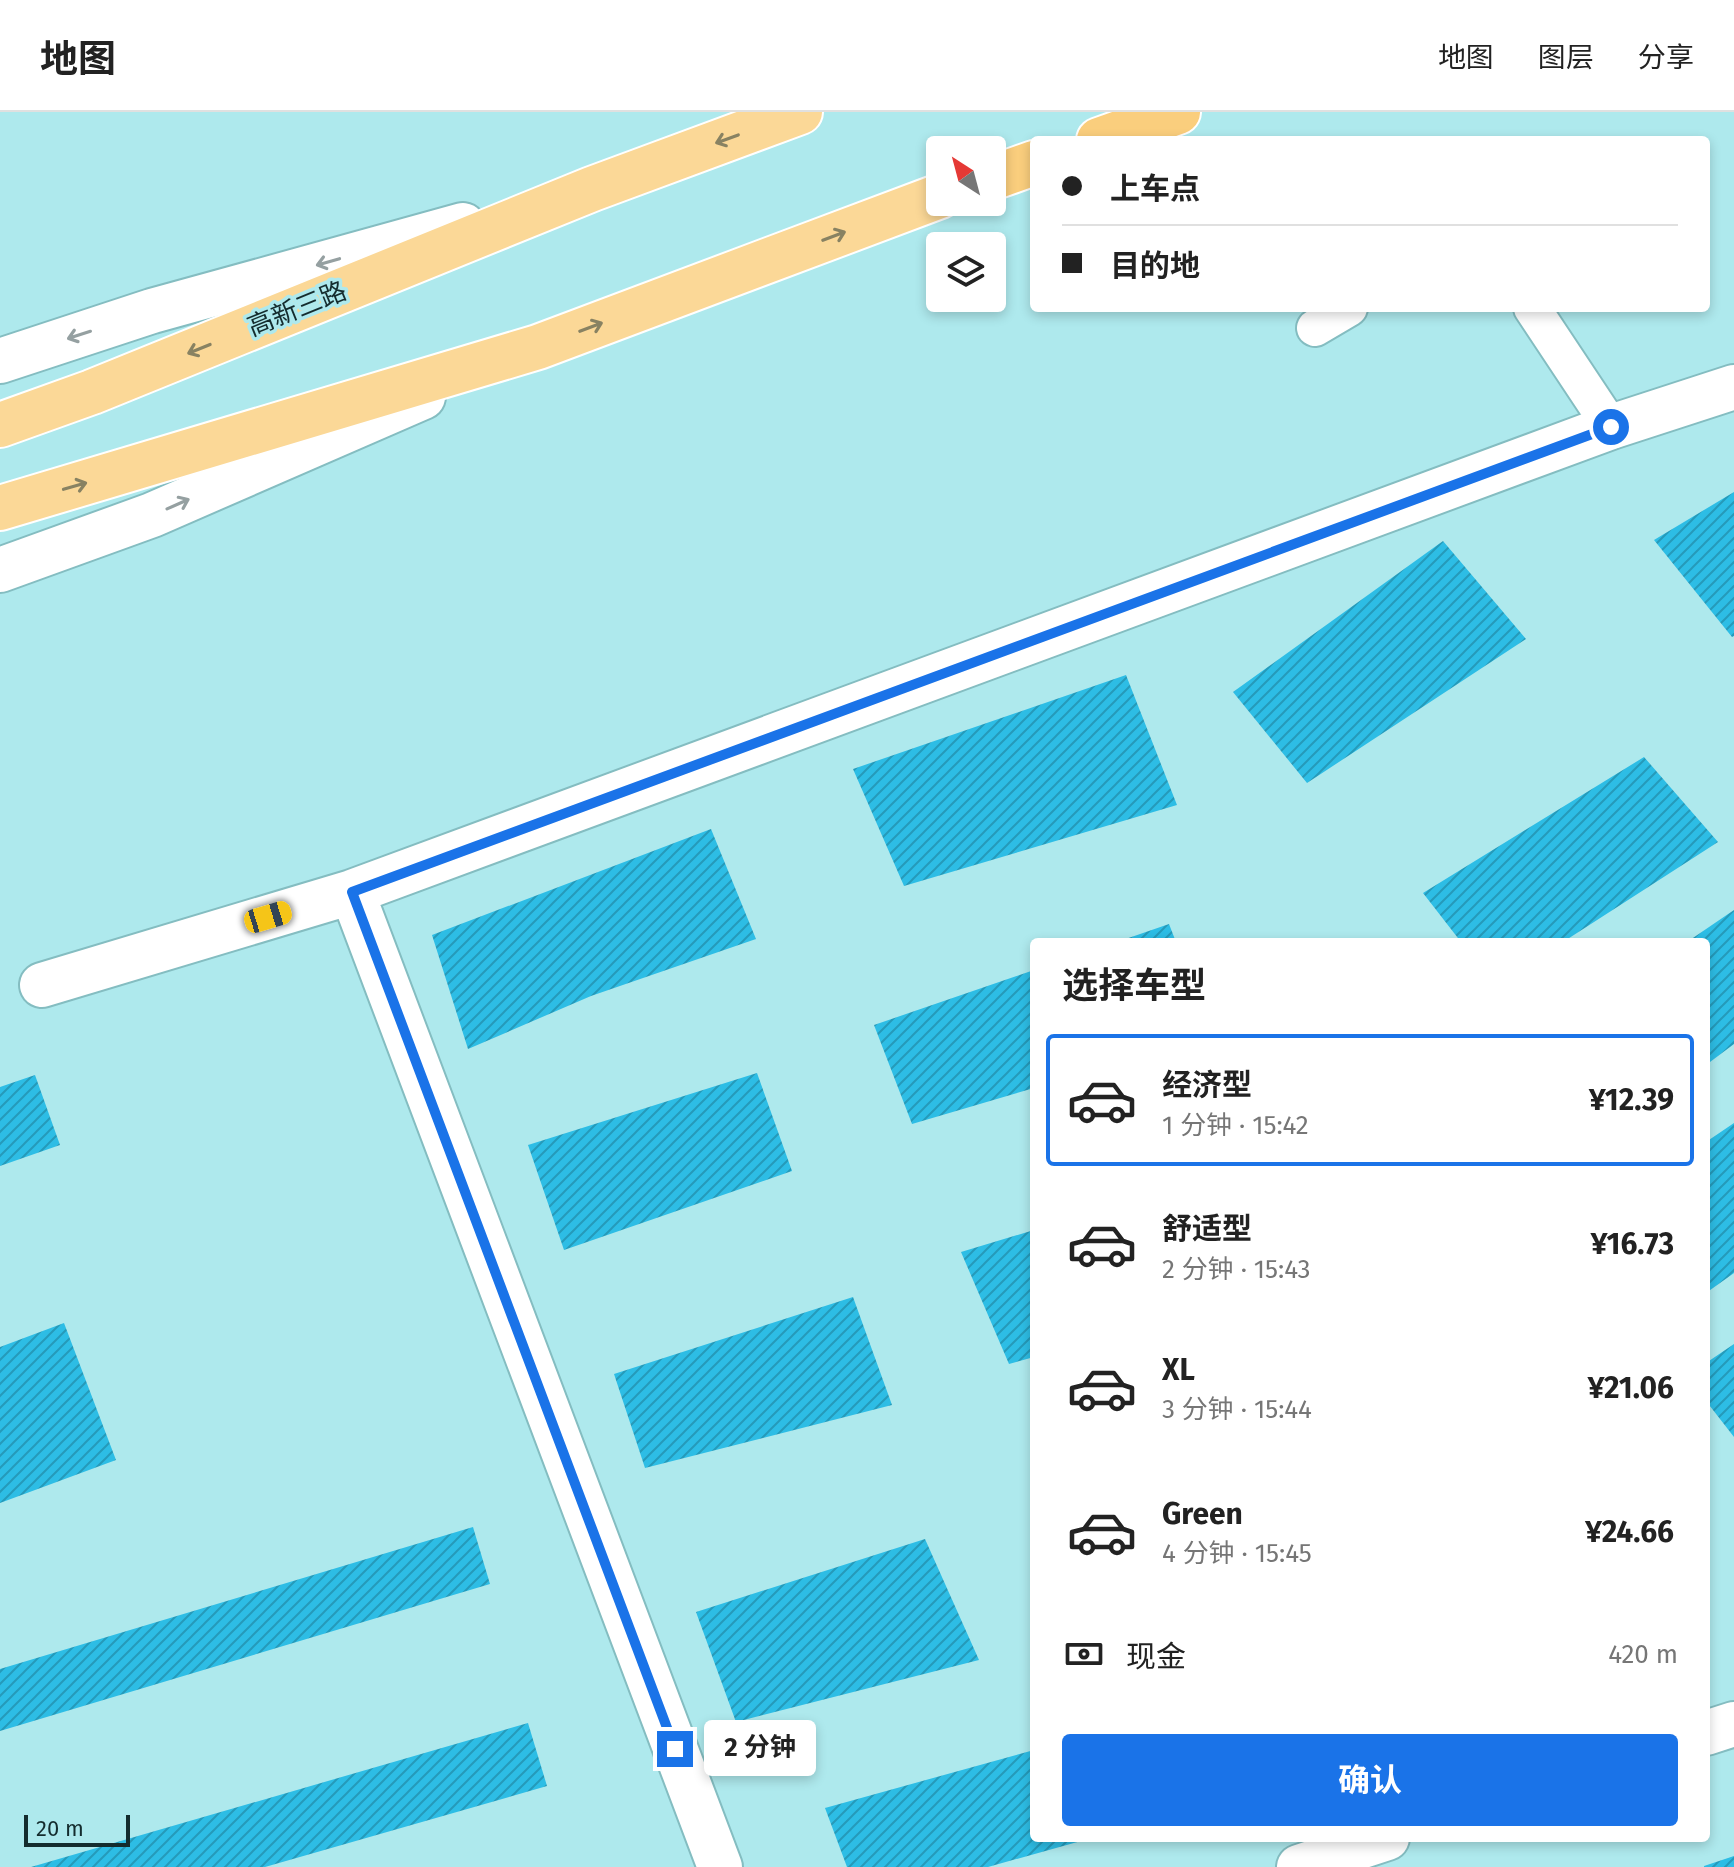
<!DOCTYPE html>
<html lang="zh">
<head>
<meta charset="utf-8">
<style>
  body { margin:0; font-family:"Fira Sans","Noto Sans SC",sans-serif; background:#f2f2f2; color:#222; height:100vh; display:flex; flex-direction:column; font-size:30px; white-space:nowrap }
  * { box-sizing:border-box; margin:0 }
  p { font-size:26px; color:#767676 }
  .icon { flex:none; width:44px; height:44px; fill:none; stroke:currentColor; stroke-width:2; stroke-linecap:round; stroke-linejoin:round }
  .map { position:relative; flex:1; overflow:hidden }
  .details { position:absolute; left:1030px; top:826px; width:680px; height:904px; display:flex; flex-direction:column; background:#fff; border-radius:8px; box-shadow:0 4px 12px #0003 }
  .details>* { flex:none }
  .hud { position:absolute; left:1030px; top:24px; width:680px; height:176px; border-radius:8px; box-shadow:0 4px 12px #0003; display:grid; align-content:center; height:176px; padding:0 32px; background:#fff }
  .needle { width:52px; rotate:324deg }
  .buttons { position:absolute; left:926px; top:24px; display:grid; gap:16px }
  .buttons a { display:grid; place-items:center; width:80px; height:80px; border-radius:8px; background:#fff; box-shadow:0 4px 12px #0003; font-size:40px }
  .scale { position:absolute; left:24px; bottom:20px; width:106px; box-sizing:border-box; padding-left:8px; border:4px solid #142c2e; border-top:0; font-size:22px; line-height:28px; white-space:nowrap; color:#142c2e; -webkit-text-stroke:6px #aee9ed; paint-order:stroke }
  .end { position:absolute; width:36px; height:36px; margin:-18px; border:10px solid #1a73e8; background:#fff; box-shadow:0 0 0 4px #fff }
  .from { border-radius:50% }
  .bubble { position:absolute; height:56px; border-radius:8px; background:#fff; box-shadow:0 4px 12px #0003; font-size:26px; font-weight:700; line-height:56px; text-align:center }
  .car { position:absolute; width:24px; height:48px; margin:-24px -12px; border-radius:10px; box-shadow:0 0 6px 2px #0007; background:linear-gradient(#f5c518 24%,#345 0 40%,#f5c518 0 76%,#345 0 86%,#f5c518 0) }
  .hud b { display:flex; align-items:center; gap:28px; height:76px; font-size:30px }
  .hud b+b { border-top:2px solid #e0e0e0 }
  .hud i { width:20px; height:20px; background:#222 }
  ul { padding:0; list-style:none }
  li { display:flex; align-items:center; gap:24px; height:132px; margin:0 16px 12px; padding:0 16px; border:4px solid transparent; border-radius:8px }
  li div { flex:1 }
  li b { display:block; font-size:30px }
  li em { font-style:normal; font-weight:700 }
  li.active { border-color:#1a73e8 }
  li>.icon { width:72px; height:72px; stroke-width:1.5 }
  h2 { padding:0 32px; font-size:36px; line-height:96px }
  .pay { display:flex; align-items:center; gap:20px; height:88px; padding:0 32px; font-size:30px }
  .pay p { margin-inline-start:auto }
  .cta { display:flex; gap:16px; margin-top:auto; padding:16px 32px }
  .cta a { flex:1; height:92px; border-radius:8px; background:#1a73e8; color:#fff; font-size:32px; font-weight:700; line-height:92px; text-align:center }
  header { display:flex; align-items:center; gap:48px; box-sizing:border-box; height:112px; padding:0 40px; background:#fff; border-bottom:2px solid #e0e0e0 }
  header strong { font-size:38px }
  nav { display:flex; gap:44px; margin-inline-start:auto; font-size:28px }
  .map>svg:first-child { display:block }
  .building { fill:url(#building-hatch) }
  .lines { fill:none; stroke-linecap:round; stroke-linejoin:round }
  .minor-casing { stroke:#84bdc1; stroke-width:40 }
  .tertiary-casing { stroke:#84bdc1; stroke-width:48 }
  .secondary-casing { stroke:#84bdc1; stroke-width:48 }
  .trunk-casing { stroke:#fff; stroke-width:48 }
  .motorway-casing { stroke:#fff; stroke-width:48 }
  .minor { stroke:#fff; stroke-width:36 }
  .tertiary { stroke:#fff; stroke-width:44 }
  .secondary { stroke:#fff; stroke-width:44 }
  .trunk { stroke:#fbd897; stroke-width:44 }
  .motorway { stroke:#face7d; stroke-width:44 }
  .oneway { stroke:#888262 }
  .oneway2 { stroke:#95a0a1 }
  .route { stroke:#1a73e8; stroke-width:10 }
  .labels { text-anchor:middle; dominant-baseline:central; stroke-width:7; stroke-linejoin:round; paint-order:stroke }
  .street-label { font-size:26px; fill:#142c2e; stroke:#aee9ed }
</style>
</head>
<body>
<header>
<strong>地图</strong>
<nav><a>地图</a><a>图层</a><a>分享</a></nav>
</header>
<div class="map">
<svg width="1734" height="1755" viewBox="0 0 1734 1755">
  <defs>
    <pattern id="building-hatch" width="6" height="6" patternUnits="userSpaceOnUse" patternTransform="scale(2)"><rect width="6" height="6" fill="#2dbde5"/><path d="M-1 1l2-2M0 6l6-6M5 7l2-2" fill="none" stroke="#259aba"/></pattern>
  </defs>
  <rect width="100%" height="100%" fill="#aee9ed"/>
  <path class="building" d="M1734 380V524L1732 525 1654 428Z
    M1443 429 1526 527 1307 671 1233 580Z
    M1126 563 1177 693 904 774 853 657Z
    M1644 645 1718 730 1563 830H1461L1423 781Z
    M711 717 756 827 591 884 468 937 432 823Z
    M1734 798V932L1706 953V830H1687Z
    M1169 812 1176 830H1117Z
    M1034 858V976L912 1012 874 913Z
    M757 961 792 1059 564 1138 528 1033Z
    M35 963 60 1033 0 1054V975Z
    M1734 1011V1161L1706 1181V1030Z
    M1034 1118V1245L1009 1252 961 1140Z
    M853 1185 892 1293 645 1356 614 1262Z
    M64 1211 116 1348 0 1391V1235Z
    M1734 1232V1325L1706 1289V1251Z
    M473 1415 490 1472 0 1619V1557Z
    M925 1427 979 1548 736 1610 696 1500Z
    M528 1611 547 1674 265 1755H31Z
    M1034 1638V1726L1088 1727 988 1755H847L825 1696Z
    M1734 1744V1755H1704V1754Z"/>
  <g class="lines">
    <g class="minor-casing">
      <path id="minor" d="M1532 196 1611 315
        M1315 216 1349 196"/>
    </g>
    <g class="tertiary-casing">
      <path id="tertiary" d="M352 780 720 1755
        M42 873 352 780 1611 315 1734 275
        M1706 1621 1734 1612
        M1299 1755 1387 1726"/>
    </g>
    <g class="secondary-casing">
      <path id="secondary" d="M0 249 152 199 463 113
        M0 458 152 403 423 285"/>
    </g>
    <g class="trunk-casing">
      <path id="trunk" d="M0 313 92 280 592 77 800 0
        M0 396 538 235 940 84"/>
    </g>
    <g class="motorway-casing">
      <path id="motorway" d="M1099 28 1178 0
        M992 66 1034 51"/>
    </g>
    <use href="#minor" class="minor"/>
    <use href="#tertiary" class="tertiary"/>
    <use href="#secondary" class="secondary"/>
    <use href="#trunk" class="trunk"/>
    <use href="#motorway" class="motorway"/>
  </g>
  <defs><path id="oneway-shaft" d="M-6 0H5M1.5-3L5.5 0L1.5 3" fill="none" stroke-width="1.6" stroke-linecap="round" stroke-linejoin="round" transform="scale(2)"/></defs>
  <g class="oneway">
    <use href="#oneway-shaft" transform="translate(727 27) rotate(160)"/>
    <use href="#oneway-shaft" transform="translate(834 124) rotate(-21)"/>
    <use href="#oneway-shaft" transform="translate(591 215) rotate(-21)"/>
    <use href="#oneway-shaft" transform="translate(199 237) rotate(158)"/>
    <use href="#oneway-shaft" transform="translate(75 374) rotate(-16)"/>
  </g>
  <g class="oneway2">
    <use href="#oneway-shaft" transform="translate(328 150) rotate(164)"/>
    <use href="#oneway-shaft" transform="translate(79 223) rotate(162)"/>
    <use href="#oneway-shaft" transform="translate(178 392) rotate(-24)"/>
  </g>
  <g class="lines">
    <path class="route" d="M675 1637 352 780 1611 315"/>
  </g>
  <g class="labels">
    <g class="street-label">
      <text transform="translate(297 197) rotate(-22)">高新三路</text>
    </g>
  </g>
</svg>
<div class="buttons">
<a><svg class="needle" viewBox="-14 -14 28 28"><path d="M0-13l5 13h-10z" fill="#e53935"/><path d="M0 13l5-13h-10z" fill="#767676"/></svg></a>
<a><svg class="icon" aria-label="layers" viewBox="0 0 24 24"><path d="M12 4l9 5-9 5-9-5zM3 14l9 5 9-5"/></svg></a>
</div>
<div class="scale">20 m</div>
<i class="end from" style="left:1611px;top:315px"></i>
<i class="end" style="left:675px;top:1637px"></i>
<div class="bubble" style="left:704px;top:1608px;width:112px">2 分钟</div>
<i class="car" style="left:268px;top:805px;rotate:73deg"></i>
<div class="hud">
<b><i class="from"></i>上车点</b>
<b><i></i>目的地</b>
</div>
<section class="details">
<h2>选择车型</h2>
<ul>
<li class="active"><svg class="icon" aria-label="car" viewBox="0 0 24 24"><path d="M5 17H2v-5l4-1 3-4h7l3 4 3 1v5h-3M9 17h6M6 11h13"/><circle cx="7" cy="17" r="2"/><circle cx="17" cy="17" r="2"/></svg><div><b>经济型</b><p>1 分钟 · 15:42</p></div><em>¥12.39</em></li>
<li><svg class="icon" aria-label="car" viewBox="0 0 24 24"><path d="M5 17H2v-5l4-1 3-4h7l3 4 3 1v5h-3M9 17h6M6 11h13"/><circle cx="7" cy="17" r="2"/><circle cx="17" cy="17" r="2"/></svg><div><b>舒适型</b><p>2 分钟 · 15:43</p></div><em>¥16.73</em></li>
<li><svg class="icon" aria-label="car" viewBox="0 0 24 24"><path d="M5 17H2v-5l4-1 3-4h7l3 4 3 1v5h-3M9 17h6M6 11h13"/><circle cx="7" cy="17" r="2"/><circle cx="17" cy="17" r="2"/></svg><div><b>XL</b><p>3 分钟 · 15:44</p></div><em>¥21.06</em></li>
<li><svg class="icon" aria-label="car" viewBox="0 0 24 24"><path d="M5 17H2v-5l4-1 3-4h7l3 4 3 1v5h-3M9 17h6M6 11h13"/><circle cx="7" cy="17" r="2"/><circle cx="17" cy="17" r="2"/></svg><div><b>Green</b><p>4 分钟 · 15:45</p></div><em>¥24.66</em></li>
</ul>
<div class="pay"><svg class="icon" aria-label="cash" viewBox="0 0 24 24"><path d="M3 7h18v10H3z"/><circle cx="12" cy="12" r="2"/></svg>现金<p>420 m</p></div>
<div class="cta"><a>确认</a></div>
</section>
</div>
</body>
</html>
